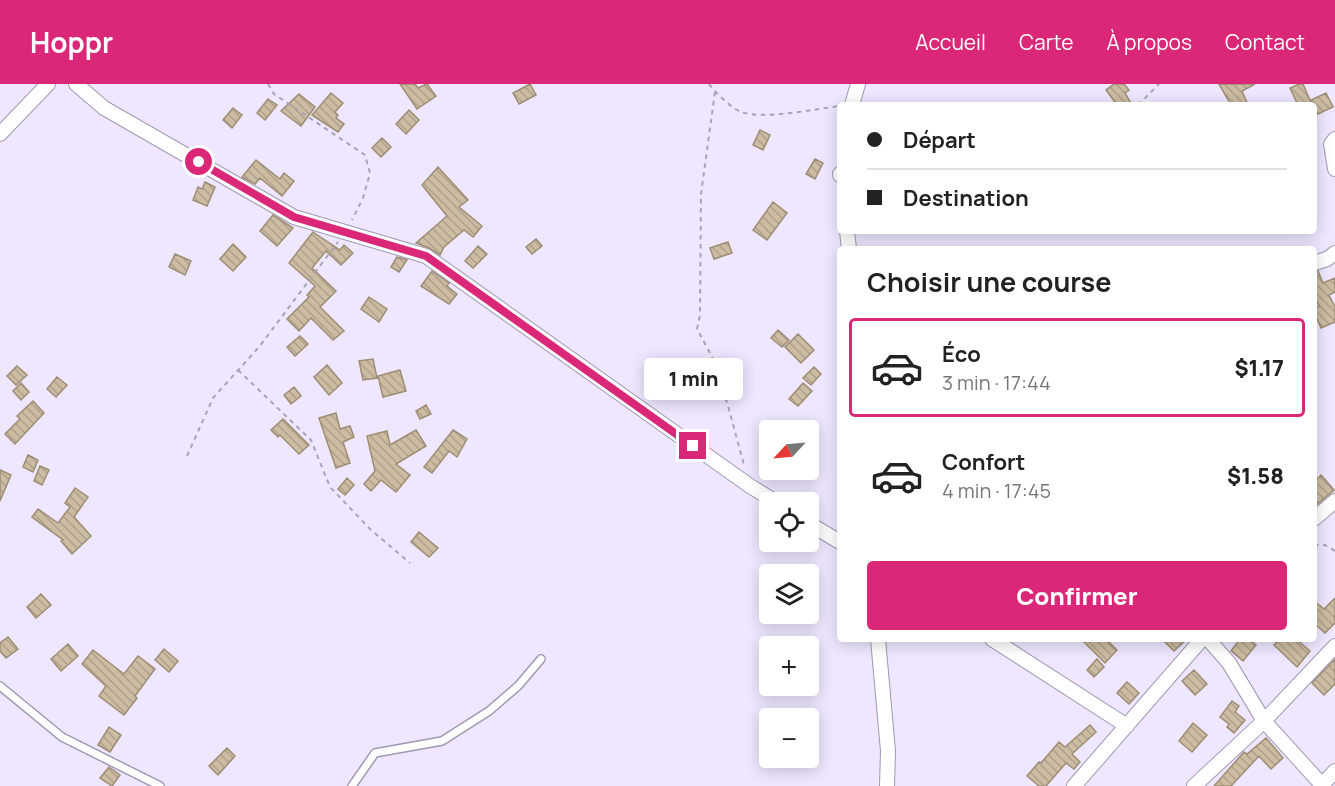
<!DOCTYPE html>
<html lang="fr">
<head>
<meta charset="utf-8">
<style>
  body { margin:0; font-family:Manrope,sans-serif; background:#f6f6f6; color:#222; height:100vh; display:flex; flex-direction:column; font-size:22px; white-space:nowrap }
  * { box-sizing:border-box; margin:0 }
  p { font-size:20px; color:#767676 }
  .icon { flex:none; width:33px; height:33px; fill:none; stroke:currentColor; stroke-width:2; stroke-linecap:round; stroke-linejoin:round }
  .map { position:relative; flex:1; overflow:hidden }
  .panel { position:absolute; left:837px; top:162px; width:480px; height:396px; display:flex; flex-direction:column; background:#fff; border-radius:6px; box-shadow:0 3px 15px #0003 }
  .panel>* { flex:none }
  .hud { position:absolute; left:837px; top:18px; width:480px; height:132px; border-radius:6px; box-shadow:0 3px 15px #0003; display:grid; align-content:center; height:132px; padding:0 30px; background:#fff }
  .needle { width:39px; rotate:244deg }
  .tools { position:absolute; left:759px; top:336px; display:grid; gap:12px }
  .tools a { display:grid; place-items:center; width:60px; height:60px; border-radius:6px; background:#fff; box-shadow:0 3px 15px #0003; font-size:30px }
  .end { position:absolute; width:27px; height:27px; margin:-14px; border:8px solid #db2777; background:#fff; box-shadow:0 0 0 3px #fff }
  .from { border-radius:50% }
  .bubble { position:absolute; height:42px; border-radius:6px; background:#fff; box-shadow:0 3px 15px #0003; font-size:20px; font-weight:800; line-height:42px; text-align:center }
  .hud b { display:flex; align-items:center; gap:21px; height:57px; font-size:22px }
  .hud b+b { border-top:2px solid #e0e0e0 }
  .hud i { width:15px; height:15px; background:#222 }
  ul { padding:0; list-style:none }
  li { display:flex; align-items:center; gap:18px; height:99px; margin:0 12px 9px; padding:0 18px; border:3px solid transparent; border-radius:6px }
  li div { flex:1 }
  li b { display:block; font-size:22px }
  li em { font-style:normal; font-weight:800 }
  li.current { border-color:#db2777 }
  li>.icon { width:54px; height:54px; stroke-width:1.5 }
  h2 { padding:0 30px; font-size:27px; line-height:72px }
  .primary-button { display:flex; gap:12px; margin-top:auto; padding:12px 30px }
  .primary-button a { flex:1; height:69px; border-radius:6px; background:#db2777; color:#fff; font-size:24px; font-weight:800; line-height:69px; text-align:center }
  header { display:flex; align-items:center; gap:36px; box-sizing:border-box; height:84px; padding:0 30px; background:#db2777; color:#fff }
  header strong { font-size:28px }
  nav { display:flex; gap:33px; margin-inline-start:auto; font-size:21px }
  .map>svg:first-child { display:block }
  .building { fill:url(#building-back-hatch); stroke:#9d8d74; stroke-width:1.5 }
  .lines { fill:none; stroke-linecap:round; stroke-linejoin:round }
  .lane-casing { stroke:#a098b3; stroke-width:10 }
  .street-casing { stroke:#a098b3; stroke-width:16 }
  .path { stroke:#a8a3b6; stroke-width:2; stroke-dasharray:4.5 4.5; stroke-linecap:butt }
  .lane { stroke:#fff; stroke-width:7 }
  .street { stroke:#fff; stroke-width:14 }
  .route { stroke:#db2777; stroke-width:8 }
</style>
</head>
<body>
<header>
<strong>Hoppr</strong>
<nav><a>Accueil</a><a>Carte</a><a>À propos</a><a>Contact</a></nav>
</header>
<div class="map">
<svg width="1335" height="702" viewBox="0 0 1335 702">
  <defs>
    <pattern id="building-back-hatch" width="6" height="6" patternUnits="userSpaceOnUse" patternTransform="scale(1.5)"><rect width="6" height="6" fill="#ccbca2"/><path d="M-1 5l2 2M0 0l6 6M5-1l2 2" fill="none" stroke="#afa18c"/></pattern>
  </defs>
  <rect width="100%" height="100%" fill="#eee7ff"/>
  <path class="building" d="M400 0H415L418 4 427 0 436 12 417 25Z
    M530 0 536 11 519 20 513 9Z
    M1114 0H1124L1129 6 1125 9 1132 21H1117L1106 6Z
    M1219 0H1255L1242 7 1248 21H1231Z
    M1299 0H1303L1312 21H1298L1290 4Z
    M331 9 343 19 335 28 338 31 336 34 344 40 338 48 312 31Z
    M1326 9 1333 23 1318 30 1311 16Z
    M299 10 315 23 301 42 281 27Z
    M268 15 277 21 265 36 257 29Z
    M233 24 242 31 232 44 223 36Z
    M409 26 419 36 406 50 396 40Z
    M760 46 770 51 763 66 753 61Z
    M382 54 391 63 381 73 372 64Z
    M815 75 823 79 815 95 806 90Z
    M256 76 280 95 284 89 294 97 282 112 260 94 255 100 242 93Z
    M438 83 468 116 459 123 482 142 473 153 464 146 444 163 440 171 429 164 416 159 447 132 422 101Z
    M205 98 215 103 207 122 193 116 198 103 202 105Z
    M773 118 787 129 767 156 753 146Z
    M273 131 293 144 277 162 260 147Z
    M313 148 340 166 344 161 353 169 341 181 326 167 312 184 336 207 320 223 344 247 333 256 311 234 299 247 287 235 309 213 307 211 315 202 289 179Z
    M536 155 542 162 532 170 526 163Z
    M728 158 732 169 714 175 710 164Z
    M233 160 246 173 233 187 220 175Z
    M478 162 487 170 473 184 465 177Z
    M175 170 191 177 185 191 169 183Z
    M397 173 407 176 399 188 391 183Z
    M432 187 449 199 447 202 457 210 449 220 421 202Z
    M1318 187 1323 199 1335 194V208L1329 211 1335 223V238L1321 244 1314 228V224L1319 222 1314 211V188Z
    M369 213 387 225 379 238 361 225Z
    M778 246 789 256 782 263 771 254Z
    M798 250 814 266 801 279 785 263Z
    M300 252 308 260 295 272 287 263Z
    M373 275 377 294 363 296 359 277Z
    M327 281 342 299 329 311 314 293Z
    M17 282 27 291 16 301 7 292Z
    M814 283 821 290 811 301 803 294Z
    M400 286 406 307 383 313 378 292Z
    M57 293 67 301 56 313 47 305Z
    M21 299 29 308 21 316 13 307Z
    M803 299 812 307 798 322 789 315Z
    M294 303 301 312 291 320 284 311Z
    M33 317 44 329 15 360 5 350 20 335 17 332Z
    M426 321 431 330 420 335 416 327Z
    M336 329 340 345 350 342 354 353 343 358 350 379 336 384 319 334Z
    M283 335 309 361 299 370 280 351 278 353 271 346Z
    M416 346 426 362 396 380 410 391 396 408 381 396 371 407 364 400 375 387 367 352 387 347 390 361Z
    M453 346 467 355 457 373 449 367 432 389 424 383Z
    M28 371 38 376 33 388 23 383Z
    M40 382 49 386 42 401 34 397Z
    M0 386 11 391 0 417Z
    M1321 391 1334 406 1314 423V398Z
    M347 394 354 401 345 411 338 405Z
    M75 404 88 413 74 433 91 452 72 470 61 457 63 456 32 433 38 425 58 439 70 423 65 419Z
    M419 448 438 464 429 473 411 458Z
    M41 510 51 521 36 534 27 523Z
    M1335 514V539L1325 549 1314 539V517L1324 525Z
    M8 553 18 565 6 574 0 567V559Z
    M1081 555H1106L1117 566 1105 579Z
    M1162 555H1187L1174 567Z
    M1240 555H1248L1256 561 1243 577 1231 567Z
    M1280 555H1296L1310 567 1297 583 1274 561Z
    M68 560 78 572 61 587 51 575Z
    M164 565 178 577 169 588 155 576Z
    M93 566 124 590 138 572 155 585 135 612 137 614 124 631 99 612 106 602 82 580Z
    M1097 575 1104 583 1094 593 1087 586Z
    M1335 575V600L1324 611 1312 599Z
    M1194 586 1207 600 1195 611 1182 597Z
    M1127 598 1139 609 1129 620 1117 609Z
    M1232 617 1239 622 1235 628 1245 636 1234 649 1227 643 1229 640 1220 633Z
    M1193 639 1207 651 1192 668 1179 657Z
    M1090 641 1096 648 1072 670 1080 678 1074 685 1066 679 1046 702H1039L1027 692 1039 678 1041 679 1059 658 1065 663Z
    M109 643 121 651 110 668 98 661Z
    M1266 654 1283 674 1271 685 1259 672 1231 702H1214L1244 668 1247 670Z
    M227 664 235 672 218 691 209 682Z
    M109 683 120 691 112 702 100 694Z"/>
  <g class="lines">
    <g class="lane-casing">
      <path id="lane" d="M0 602 62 653 160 702
        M352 702 375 669 442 657 489 627 518 602 541 575"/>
    </g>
    <g class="street-casing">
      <path id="street" d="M76 0 104 24 294 133 426 172 750 402 776 418
        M852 21 858 0
        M0 50 48 0
        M1335 55 1331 60 1335 85
        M840 90V91
        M847 147 849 165
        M1314 179 1327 175 1335 169
        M1314 435 1335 417
        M808 439 840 458
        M878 555 888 667 887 702
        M992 555 1127 642
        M1208 555 1229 579 1264 637 1323 702
        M1074 702 1202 555
        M1194 702 1264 637 1335 562
        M1321 702 1335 687"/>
    </g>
    <path class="path" d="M268 0 274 10 365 71 370 89 363 114 352 136
      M709 0C715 8 731 24 741 28 765 36 814 25 840 22
      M715 8 701 110 700 231 697 245 717 282V300L727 318 744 381
      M1138 21 1159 0
      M238 286 311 356 330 403 370 445 410 479
      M187 372 213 314 259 263 338 158
      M1314 461H1325L1335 467"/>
    <use href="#lane" class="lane"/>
    <use href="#street" class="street"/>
  </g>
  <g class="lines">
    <path class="route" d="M199 78 294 133 426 172 693 362"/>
  </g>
</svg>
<div class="tools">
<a><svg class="needle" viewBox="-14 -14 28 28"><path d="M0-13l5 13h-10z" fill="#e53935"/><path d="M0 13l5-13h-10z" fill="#767676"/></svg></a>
<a><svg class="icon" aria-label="locate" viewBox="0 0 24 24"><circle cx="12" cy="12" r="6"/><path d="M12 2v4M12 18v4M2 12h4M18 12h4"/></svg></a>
<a><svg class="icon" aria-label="layers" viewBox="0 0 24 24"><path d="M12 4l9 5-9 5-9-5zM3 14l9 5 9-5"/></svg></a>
<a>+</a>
<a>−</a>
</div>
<i class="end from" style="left:199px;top:78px"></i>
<i class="end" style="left:693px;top:362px"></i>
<div class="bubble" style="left:644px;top:274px;width:99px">1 min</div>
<div class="hud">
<b><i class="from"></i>Départ</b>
<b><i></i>Destination</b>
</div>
<section class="panel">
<h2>Choisir une course</h2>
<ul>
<li class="current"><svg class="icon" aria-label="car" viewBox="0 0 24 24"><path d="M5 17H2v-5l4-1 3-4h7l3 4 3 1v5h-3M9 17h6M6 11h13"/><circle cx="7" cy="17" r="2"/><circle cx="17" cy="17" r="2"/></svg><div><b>Éco</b><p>3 min · 17:44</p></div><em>$1.17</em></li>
<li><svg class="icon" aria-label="car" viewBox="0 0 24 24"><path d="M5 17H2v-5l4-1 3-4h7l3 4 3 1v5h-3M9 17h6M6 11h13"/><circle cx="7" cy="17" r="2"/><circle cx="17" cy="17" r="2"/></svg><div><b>Confort</b><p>4 min · 17:45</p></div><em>$1.58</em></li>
</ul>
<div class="primary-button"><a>Confirmer</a></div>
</section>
</div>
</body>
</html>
